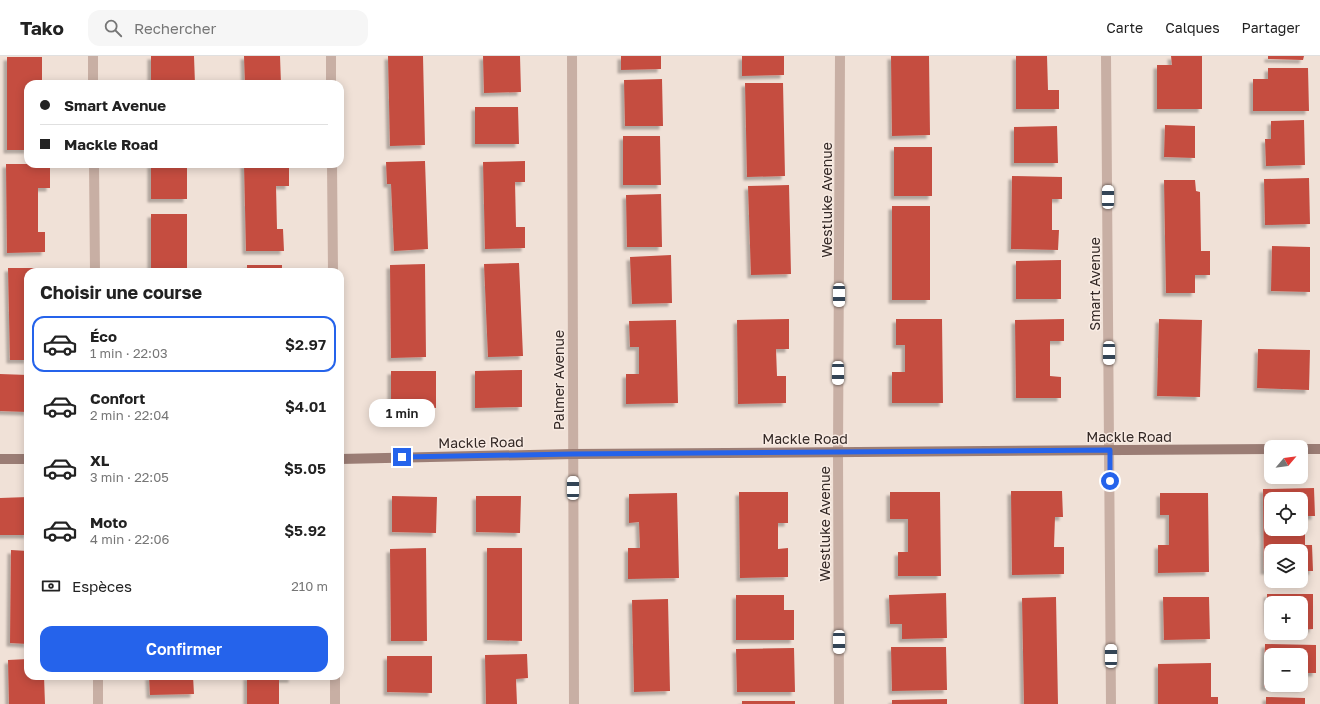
<!DOCTYPE html>
<html lang="fr">
<head>
<meta charset="utf-8">
<style>
  body { margin:0; font-family:"Golos Text",sans-serif; background:#f6f6f6; color:#222; height:100vh; display:flex; flex-direction:column; font-size:15px; white-space:nowrap }
  * { box-sizing:border-box; margin:0 }
  p { font-size:13px; color:#767676 }
  .icon { flex:none; width:22px; height:22px; fill:none; stroke:currentColor; stroke-width:2; stroke-linecap:round; stroke-linejoin:round }
  .map { position:relative; flex:1; overflow:hidden }
  .details { position:absolute; left:24px; top:212px; width:320px; height:412px; display:flex; flex-direction:column; background:#fff; border-radius:12px; box-shadow:0 2px 10px #0003 }
  .details>* { flex:none }
  .hud { position:absolute; left:24px; top:24px; width:320px; height:88px; border-radius:12px; box-shadow:0 2px 10px #0003; display:grid; align-content:center; height:88px; padding:0 16px; background:#fff }
  .needle { width:26px; rotate:61deg }
  .buttons { position:absolute; left:1264px; top:384px; display:grid; gap:8px }
  .buttons a { display:grid; place-items:center; width:44px; height:44px; border-radius:8px; background:#fff; box-shadow:0 2px 10px #0003; font-size:20px }
  .end { position:absolute; width:18px; height:18px; margin:-9px; border:5px solid #2563eb; background:#fff; box-shadow:0 0 0 2px #fff }
  .from { border-radius:50% }
  .bubble { position:absolute; height:28px; border-radius:12px; background:#fff; box-shadow:0 2px 10px #0003; font-size:13px; font-weight:600; line-height:28px; text-align:center }
  .car { position:absolute; width:12px; height:24px; margin:-12px -6px; border-radius:5px; box-shadow:0 0 3px 1px #0007; background:linear-gradient(#fff 24%,#345 0 40%,#fff 0 76%,#345 0 86%,#fff 0) }
  .hud b { display:flex; align-items:center; gap:14px; height:38px; font-size:15px }
  .hud b+b { border-top:1px solid #e0e0e0 }
  .hud i { width:10px; height:10px; background:#222 }
  ul { padding:0; list-style:none }
  li { display:flex; align-items:center; gap:12px; height:56px; margin:0 8px 6px; padding:0 8px; border:2px solid transparent; border-radius:12px }
  li div { flex:1 }
  li b { display:block; font-size:15px }
  li em { font-style:normal; font-weight:600 }
  li.selected { border-color:#2563eb }
  li>.icon { width:36px; height:36px; stroke-width:1.5 }
  h2 { padding:0 16px; font-size:18px; line-height:48px }
  .pay { display:flex; align-items:center; gap:10px; height:44px; padding:0 16px; font-size:15px }
  .pay p { margin-inline-start:auto }
  .action { display:flex; gap:8px; margin-top:auto; padding:8px 16px }
  .action a { flex:1; height:46px; border-radius:12px; background:#2563eb; color:#fff; font-size:16px; font-weight:600; line-height:46px; text-align:center }
  header { display:flex; align-items:center; gap:24px; box-sizing:border-box; height:56px; padding:0 20px; background:#fff; border-bottom:1px solid #e0e0e0 }
  header strong { font-size:19px }
  nav { display:flex; gap:22px; margin-inline-start:auto; font-size:14px }
  .search { width:280px; height:36px; background:#f6f6f6; display:flex; align-items:center; gap:10px; box-sizing:border-box; padding:0 14px; border-radius:12px; color:#767676; font-size:15px }
  .map>svg:first-child { display:block }
  .building { fill:#c54d41; fill-rule:evenodd; filter:url(#shadow) }
  .lines { fill:none; stroke-linecap:round; stroke-linejoin:round }
  .street { stroke:#c8afa4; stroke-width:10 }
  .secondary { stroke:#9b7d75; stroke-width:10 }
  .route { stroke:#2563eb; stroke-width:5 }
  .labels { text-anchor:middle; dominant-baseline:central; stroke-width:3; stroke-linejoin:round; paint-order:stroke }
  .street-label { font-size:14px; fill:#332825; stroke:#f8ebe3 }
</style>
</head>
<body>
<header>
<strong>Tako</strong>
<div class="search"><svg class="icon" aria-label="search" viewBox="0 0 24 24"><circle cx="10" cy="10" r="6"/><path d="M15 15l6 6"/></svg>Rechercher</div>
<nav><a>Carte</a><a>Calques</a><a>Partager</a></nav>
</header>
<div class="map">
<svg width="1320" height="648" viewBox="0 0 1320 648">
  <defs>
    <filter id="shadow"><feDropShadow dx="-3.5" dy="3.5" stdDeviation="1" flood-color="#0004"/></filter>
  </defs>
  <rect width="100%" height="100%" fill="#f0e1d7"/>
  <path class="building" d="M151 0H194L195 28H151Z
    M244 0H280L281 28H245Z
    M388 0H423L425 89 390 90Z
    M483 0H520L521 36 484 37Z
    M621 0H661V13L621 14Z
    M742 0H784V19L742 20Z
    M891 0H929L930 79 892 80Z
    M1016 0H1047L1048 34H1059V53H1016Z
    M1171 0H1202V53H1157V9H1172Z
    M1268 0H1304L1303 4 1268 3Z
    M7 1H42V28H28V94H7Z
    M1268 12H1308L1309 55H1253V23H1268Z
    M662 23 663 70H625L624 24Z
    M745 27H783L785 120 747 121Z
    M475 51H518L519 88H475Z
    M1304 64 1305 109 1266 110 1265 83H1271V65Z
    M1165 69 1195 70V102L1164 101Z
    M1057 70 1058 107H1014V71Z
    M623 80H660L661 129H623Z
    M894 91H932V140H894Z
    M425 105 428 193 394 195 391 128H387L386 106Z
    M525 105V126H515L516 171H525V192L485 193 483 106Z
    M6 108H50V132H38V176H45V196L7 197Z
    M151 108H187V143H151Z
    M244 108H289V130H276L277 173H283L284 195H246Z
    M1012 120 1062 121V143H1052V174H1059L1058 194 1011 193Z
    M1309 122 1310 168 1265 169 1264 123Z
    M1164 124H1195L1196 135 1200 136 1201 195H1210V219H1195V237H1166Z
    M789 129 791 218 751 219 748 130Z
    M661 138 662 191H627L626 139Z
    M892 150H930V244H892Z
    M151 158H187V216H151Z
    M1272 190 1310 191V236L1271 235Z
    M671 199 672 247 632 248 630 201Z
    M1061 204V243H1016V205Z
    M519 207 523 300 488 301 484 208Z
    M425 208 426 301 391 302 390 209Z
    M247 209H282V216H247Z
    M8 212H43V216H28V304H10Z
    M789 263V293H776L777 320H786V347L738 348 737 264Z
    M896 263H942L943 347H892V316H905V289H896Z
    M1064 263V285H1050V320L1061 321V342H1016L1015 264Z
    M1159 263 1202 264 1200 341 1157 340Z
    M676 264 678 347 626 348V318H639V291H630L629 265Z
    M1258 293 1310 294 1309 334 1257 332Z
    M522 314V351L475 352V315Z
    M391 315H436V352H391Z
    M0 318 28 319V356L0 355Z
    M1314 432 1315 460H1305V489H1312L1313 515H1301V495H1271V515H1264L1263 433ZM1271 443H1301V473H1271Z
    M1011 435H1062L1063 461H1055L1054 491H1064V518L1012 519Z
    M739 436H788V467H778V493L788 492V521L740 522Z
    M890 436H940L941 520H898V496H908V463H890Z
    M677 437 679 522 628 523V492H640L639 466 629 467V438Z
    M1160 437H1208L1209 516 1158 517V489H1169V459H1160Z
    M392 440 437 441 436 477 392 476Z
    M476 440H521L520 477 476 476Z
    M28 441V479H0V442Z
    M426 492 427 585H391L390 493Z
    M487 492H522V585L487 584Z
    M11 494 28 495V588L10 587Z
    M946 537 947 582 902 583V568H890L889 539Z
    M1267 538H1313V573L1301 574V547H1271V574H1268Z
    M736 539H784V554H794V584H736Z
    M1056 541 1058 648H1024L1022 542Z
    M1163 541H1209L1210 583 1164 584Z
    M668 543 670 635 634 636 632 544Z
    M1265 588 1316 589V617H1303V632L1264 631ZM1271 599H1301V629H1271Z
    M891 591H946L947 634 892 635Z
    M794 592 795 636H737L736 593Z
    M527 598 528 622 516 623 517 648H486L485 599Z
    M387 600H432V637L387 636Z
    M28 603V620H44L45 648H9L8 604Z
    M1211 607V641H1218V648H1158V608Z
    M149 620H193L194 638 150 639Z
    M247 620H292V623H279V648H247Z
    M1266 641 1305 642V648H1266Z
    M947 643V648H892V644Z
    M742 645H795V648H742Z"/>
  <g class="lines">
    <path class="street" d="M93 0V28
      M331 0V28
      M572 0 574 648
      M1106 0 1111 648
      M94 108 95 216
      M332 108 333 216
      M98 620V648
      M335 620V648
      M839 648 838 396 840 0"/>
    <path class="secondary" d="M1301 393H1320
      M0 403H28
      M340 403 573 398 1271 393"/>
  </g>
  <g class="lines">
    <path class="route" d="M402 401 573 398 1110 394V425"/>
  </g>
  <g class="labels">
    <g class="street-label">
      <text transform="translate(826 144) rotate(-90)">Westluke Avenue</text>
      <text transform="translate(1094 228) rotate(-90)">Smart Avenue</text>
      <text transform="translate(558 324) rotate(-90)">Palmer Avenue</text>
      <text x="1129" y="380">Mackle Road</text>
      <text x="805" y="382">Mackle Road</text>
      <text transform="translate(481 386) rotate(-1)">Mackle Road</text>
      <text transform="translate(824 468) rotate(-90)">Westluke Avenue</text>
    </g>
  </g>
</svg>
<div class="buttons">
<a><svg class="needle" viewBox="-14 -14 28 28"><path d="M0-13l5 13h-10z" fill="#e53935"/><path d="M0 13l5-13h-10z" fill="#767676"/></svg></a>
<a><svg class="icon" aria-label="locate" viewBox="0 0 24 24"><circle cx="12" cy="12" r="6"/><path d="M12 2v4M12 18v4M2 12h4M18 12h4"/></svg></a>
<a><svg class="icon" aria-label="layers" viewBox="0 0 24 24"><path d="M12 4l9 5-9 5-9-5zM3 14l9 5 9-5"/></svg></a>
<a>+</a>
<a>−</a>
</div>
<i class="end from" style="left:1110px;top:425px"></i>
<i class="end" style="left:402px;top:401px"></i>
<div class="bubble" style="left:369px;top:343px;width:66px">1 min</div>
<i class="car" style="left:1108px;top:141px;rotate:0deg"></i>
<i class="car" style="left:839px;top:239px;rotate:180deg"></i>
<i class="car" style="left:1109px;top:297px;rotate:180deg"></i>
<i class="car" style="left:838px;top:317px;rotate:180deg"></i>
<i class="car" style="left:573px;top:432px;rotate:0deg"></i>
<i class="car" style="left:839px;top:586px;rotate:180deg"></i>
<i class="car" style="left:1111px;top:600px;rotate:0deg"></i>
<div class="hud">
<b><i class="from"></i>Smart Avenue</b>
<b><i></i>Mackle Road</b>
</div>
<section class="details">
<h2>Choisir une course</h2>
<ul>
<li class="selected"><svg class="icon" aria-label="car" viewBox="0 0 24 24"><path d="M5 17H2v-5l4-1 3-4h7l3 4 3 1v5h-3M9 17h6M6 11h13"/><circle cx="7" cy="17" r="2"/><circle cx="17" cy="17" r="2"/></svg><div><b>Éco</b><p>1 min · 22:03</p></div><em>$2.97</em></li>
<li><svg class="icon" aria-label="car" viewBox="0 0 24 24"><path d="M5 17H2v-5l4-1 3-4h7l3 4 3 1v5h-3M9 17h6M6 11h13"/><circle cx="7" cy="17" r="2"/><circle cx="17" cy="17" r="2"/></svg><div><b>Confort</b><p>2 min · 22:04</p></div><em>$4.01</em></li>
<li><svg class="icon" aria-label="car" viewBox="0 0 24 24"><path d="M5 17H2v-5l4-1 3-4h7l3 4 3 1v5h-3M9 17h6M6 11h13"/><circle cx="7" cy="17" r="2"/><circle cx="17" cy="17" r="2"/></svg><div><b>XL</b><p>3 min · 22:05</p></div><em>$5.05</em></li>
<li><svg class="icon" aria-label="car" viewBox="0 0 24 24"><path d="M5 17H2v-5l4-1 3-4h7l3 4 3 1v5h-3M9 17h6M6 11h13"/><circle cx="7" cy="17" r="2"/><circle cx="17" cy="17" r="2"/></svg><div><b>Moto</b><p>4 min · 22:06</p></div><em>$5.92</em></li>
</ul>
<div class="pay"><svg class="icon" aria-label="cash" viewBox="0 0 24 24"><path d="M3 7h18v10H3z"/><circle cx="12" cy="12" r="2"/></svg>Espèces<p>210 m</p></div>
<div class="action"><a>Confirmer</a></div>
</section>
</div>
</body>
</html>
